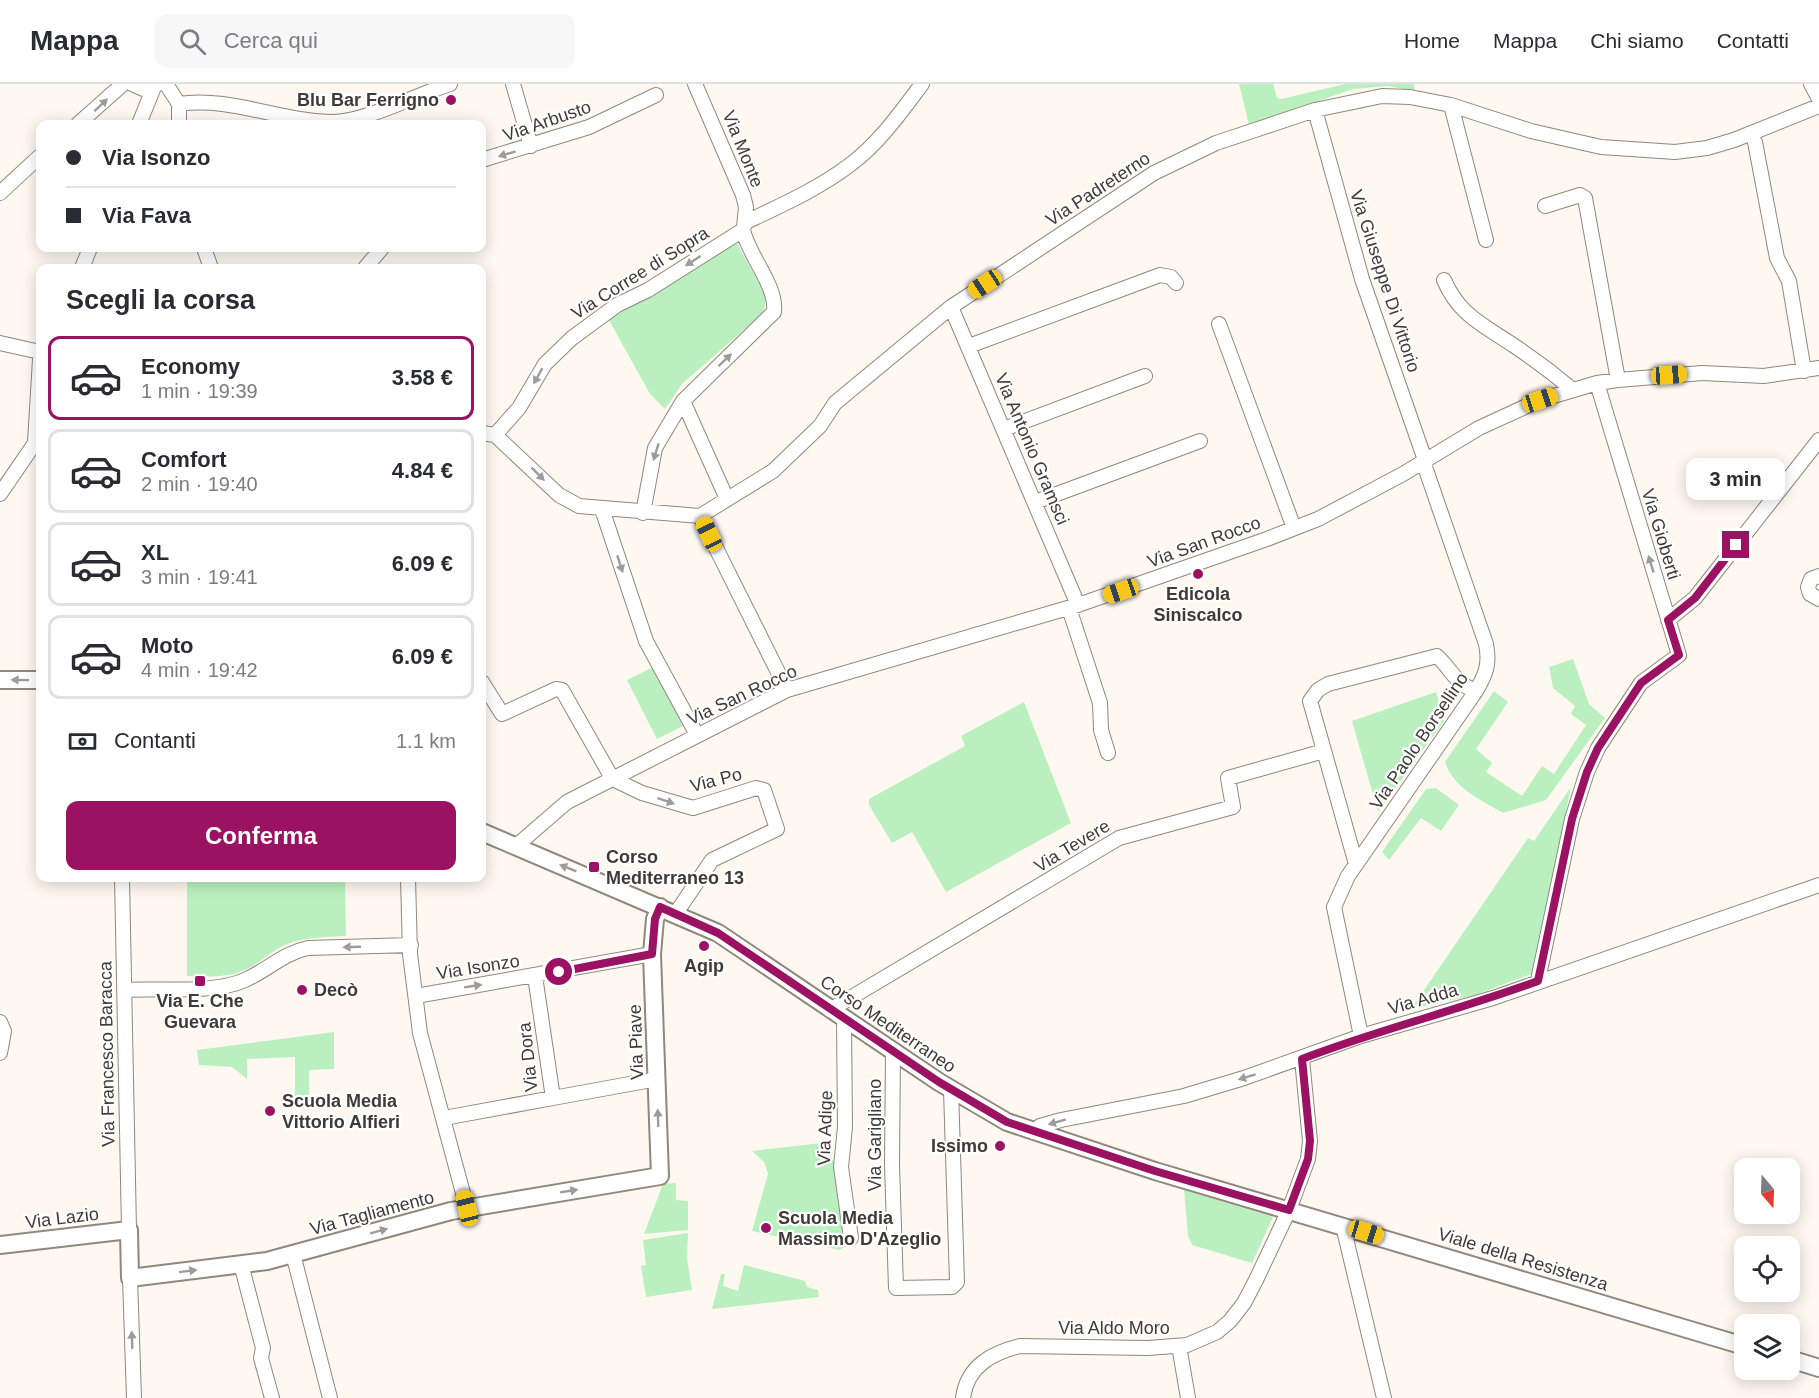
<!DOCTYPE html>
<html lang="it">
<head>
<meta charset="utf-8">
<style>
  body { margin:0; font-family:Helvetica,sans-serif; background:#f7f7f7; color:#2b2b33; height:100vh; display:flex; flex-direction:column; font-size:22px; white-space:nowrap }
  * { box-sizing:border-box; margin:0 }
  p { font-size:20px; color:#7c7c81 }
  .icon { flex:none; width:33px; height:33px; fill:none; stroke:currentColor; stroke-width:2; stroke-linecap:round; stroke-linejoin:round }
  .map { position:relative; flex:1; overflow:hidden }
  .details { position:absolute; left:36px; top:180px; width:450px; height:618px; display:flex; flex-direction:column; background:#fff; border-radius:12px; box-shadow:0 3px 15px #0003 }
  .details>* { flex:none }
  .banner { position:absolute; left:36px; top:36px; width:450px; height:132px; border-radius:12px; box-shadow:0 3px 15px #0003; display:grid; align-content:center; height:132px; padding:0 30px; background:#fff }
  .needle { width:39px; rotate:161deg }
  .tools { position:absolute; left:1734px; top:1074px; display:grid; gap:12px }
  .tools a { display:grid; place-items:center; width:66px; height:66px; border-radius:12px; background:#fff; box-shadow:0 3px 15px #0003; font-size:30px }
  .end { position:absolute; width:27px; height:27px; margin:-14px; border:8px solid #9c1262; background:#fff; box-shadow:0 0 0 3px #fff }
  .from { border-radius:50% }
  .bubble { position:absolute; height:42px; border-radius:12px; background:#fff; box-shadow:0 3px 15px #0003; font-size:20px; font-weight:700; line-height:42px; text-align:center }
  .car { position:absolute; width:18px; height:36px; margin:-18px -9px; border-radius:8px; box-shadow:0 0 4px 2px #0007; background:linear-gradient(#f5c518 24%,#345 0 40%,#f5c518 0 76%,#345 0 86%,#f5c518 0) }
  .banner b { display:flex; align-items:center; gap:21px; height:57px; font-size:22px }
  .banner b+b { border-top:2px solid #e1e1e2 }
  .banner i { width:15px; height:15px; background:#2b2b33 }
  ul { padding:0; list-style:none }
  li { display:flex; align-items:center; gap:18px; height:84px; margin:0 12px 9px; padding:0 18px; border:3px solid #e1e1e2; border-radius:12px }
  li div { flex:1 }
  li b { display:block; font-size:22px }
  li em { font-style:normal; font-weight:700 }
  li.selected { border-color:#9c1262 }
  li>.icon { width:54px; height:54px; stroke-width:1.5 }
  h2 { padding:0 30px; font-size:27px; line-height:72px }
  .pay { display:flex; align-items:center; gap:15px; height:66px; padding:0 30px; font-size:22px }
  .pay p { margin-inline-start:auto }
  .primary-button { display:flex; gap:12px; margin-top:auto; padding:12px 30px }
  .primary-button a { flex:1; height:69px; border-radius:12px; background:#9c1262; color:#fff; font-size:24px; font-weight:700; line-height:69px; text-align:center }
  header { display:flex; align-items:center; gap:36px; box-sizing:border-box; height:84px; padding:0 30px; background:#fff; border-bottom:2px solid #e1e1e2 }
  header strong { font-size:28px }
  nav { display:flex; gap:33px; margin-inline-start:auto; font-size:21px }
  .search { width:420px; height:54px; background:#f7f7f7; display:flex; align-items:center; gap:15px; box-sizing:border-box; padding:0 21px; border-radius:12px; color:#7c7c81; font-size:22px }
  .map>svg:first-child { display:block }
  .green { fill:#baf0bf }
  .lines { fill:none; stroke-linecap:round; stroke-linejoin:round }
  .minor-casing { stroke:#91877c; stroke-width:16 }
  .major-casing { stroke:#91877c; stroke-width:20 }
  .minor { stroke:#fff; stroke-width:14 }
  .major { stroke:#fff; stroke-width:16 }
  .oneway { fill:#9e9c9a }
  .route { stroke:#9c1262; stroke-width:8 }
  .poi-dot { fill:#9c1262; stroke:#fff; stroke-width:2 }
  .labels { text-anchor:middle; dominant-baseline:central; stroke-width:4.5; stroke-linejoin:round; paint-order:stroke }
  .poi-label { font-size:18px; font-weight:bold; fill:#3e3a35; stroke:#fff; text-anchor:start }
  .street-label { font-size:18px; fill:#3e3a35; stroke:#fff }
</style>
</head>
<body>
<header>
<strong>Mappa</strong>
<div class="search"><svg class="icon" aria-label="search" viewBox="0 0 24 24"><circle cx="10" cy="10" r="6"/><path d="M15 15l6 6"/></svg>Cerca qui</div>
<nav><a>Home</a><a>Mappa</a><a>Chi siamo</a><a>Contatti</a></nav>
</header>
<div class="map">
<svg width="1819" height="1314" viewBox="0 0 1819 1314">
  <rect width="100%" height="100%" fill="#fef8f0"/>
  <path class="green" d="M1239 0H1273L1277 14 1281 15 1345 0H1414L1415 7 1388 2 1353 5 1249 41Z
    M735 156 766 212 764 228 682 300 665 325 650 310 605 229Z
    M1573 575 1589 620 1605 634 1546 716 1503 729C1480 715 1454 705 1445 678L1494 607 1508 618 1476 665 1492 679 1486 688 1522 712 1542 682 1554 690 1586 641 1571 630 1575 622 1553 604 1549 583Z
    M653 583 685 641 657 655 627 596Z
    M1436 608 1444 637 1378 728 1352 637Z
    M1024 618 1071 739 946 808 912 748 892 759 869 721V715L965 662 961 652Z
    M1571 703 1531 890 1475 911 1411 925 1528 754 1534 757Z
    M1436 704 1459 721 1441 747 1421 734 1389 776 1382 768 1426 705Z
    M187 794H345L346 852C328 853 308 853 290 859 275 864 265 875 251 883 232 894 208 893 187 892Z
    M334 948V985L309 986V1023H295V973L247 975V995L232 983 199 981 197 966Z
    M822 1059 836 1081 847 1162 839 1166 752 1147 768 1090 764 1078 752 1067Z
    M676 1099V1116L688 1117V1146L644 1150 663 1100Z
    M1184 1106 1273 1133 1252 1179 1192 1161 1188 1152Z
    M688 1149 687 1175 692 1206 646 1213 641 1182 646 1181 643 1156Z
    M744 1181 805 1197 807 1203 818 1206 819 1213 712 1225 721 1190H725L723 1202 738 1207Z"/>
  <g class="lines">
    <g class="minor-casing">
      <path id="minor" d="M132 0 143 5 158 0
        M166 0 179 20C230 12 282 38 333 38 364 38 419 10 450 0
        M513 0 531 62
        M695 0 743 111 746 123 744 143
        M1811 0 1819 15
        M179 20V40
        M1451 21 1486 156
        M1315 26 1362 195 1425 376
        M78 40 123 0
        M139 40 154 3
        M1755 58 1777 174 1789 197 1804 287
        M482 76 589 43 656 11
        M0 109 40 72
        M1545 122 1580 111 1585 114 1618 296
        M746 138C782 121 820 104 851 80 880 58 901 28 922 0
        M204 164 211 184
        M82 184 90 164
        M365 184 382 164
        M1444 196C1459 231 1483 241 1513 261 1534 275 1554 290 1573 306
        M951 223 1078 521
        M1219 240 1294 444
        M0 259 40 268
        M969 262 1160 191 1171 193 1176 199
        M683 317 727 415
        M1004 345 1145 292
        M482 349 495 351 559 411 579 422 700 432 773 387 820 342 835 319 951 223 1154 89 1216 59 1315 26 1382 12 1410 13 1451 21 1531 47 1601 63 1675 68 1707 64 1734 56 1819 22
        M495 351 519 324 545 280 572 254 617 221 648 206 743 146
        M0 410 35 359 40 275
        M1035 418 1200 357
        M602 425 646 557 697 651
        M643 429 655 364 683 317 774 228C777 201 749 173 743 146
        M700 432 787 606
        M1819 492 1811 495 1808 503 1810 510 1819 515
        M1069 524 1100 619 1101 646 1108 669
        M1668 536 1695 514 1819 356
        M482 598 502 630 556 605 562 606 612 694 619 698 642 709 693 724 756 704 764 706 777 745 712 776 676 829
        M515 763 567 718 787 606 1078 521 1267 455 1318 435 1403 390 1479 344 1540 316 1597 299 1618 296 1702 289 1764 292 1819 284
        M1356 780 1310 617 1318 606 1328 600 1437 572C1453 587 1455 600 1476 607
        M122 794 129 1146
        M408 794 410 870 420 949 467 1124
        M1538 896 1572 735 1587 688 1598 664 1641 599 1679 571 1597 299
        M124 906C159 904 214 910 245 896 268 886 283 869 308 864L411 861
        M416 912 652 870
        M830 926 1119 754 1233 723 1228 694 1324 667
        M844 935 845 1043 841 1083 851 1154
        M0 938 4 947 0 969
        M1361 952 1334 823 1348 792 1476 607C1486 590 1490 580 1486 560L1423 377
        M893 967 892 1081 896 1204 952 1203 957 1198 951 1006
        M553 1014 657 995
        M444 1034 553 1014 535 892
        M1034 1048 1040 1042 1061 1036 1184 1012 1244 994 1361 952 1493 914 1819 801
        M1343 1142 1384 1314
        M293 1170 330 1314
        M241 1180 263 1264 261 1274 272 1314
        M130 1194 134 1314
        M1179 1262 1188 1314
        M963 1314C967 1282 992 1269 1020 1262L1148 1264 1187 1261 1217 1248 1230 1237 1244 1219 1256 1196 1289 1126 1308 1075 1310 1057 1302 975"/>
    </g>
    <g class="major-casing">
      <path id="major" d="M0 596H40
        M482 748 718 849 939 998 1007 1038 1155 1087 1744 1262
        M0 1161 129 1146 130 1194 267 1177 451 1127 660 1092 652 870 655 835 660 823
        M1790 1275 1819 1284"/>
    </g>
    <use href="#minor" class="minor"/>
    <use href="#major" class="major"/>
  </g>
  <defs><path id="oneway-solid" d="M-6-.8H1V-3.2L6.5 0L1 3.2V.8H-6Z" transform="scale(1.5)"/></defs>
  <g class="oneway">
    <use href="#oneway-solid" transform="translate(101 21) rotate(-43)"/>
    <use href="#oneway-solid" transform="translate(507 70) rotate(163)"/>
    <use href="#oneway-solid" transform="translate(693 177) rotate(147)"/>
    <use href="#oneway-solid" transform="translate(725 276) rotate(-44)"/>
    <use href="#oneway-solid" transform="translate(538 292) rotate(119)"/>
    <use href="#oneway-solid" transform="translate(656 368) rotate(107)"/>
    <use href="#oneway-solid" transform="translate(538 390) rotate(45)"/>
    <use href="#oneway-solid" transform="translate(620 480) rotate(72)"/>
    <use href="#oneway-solid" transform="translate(1651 480) rotate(-107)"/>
    <use href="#oneway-solid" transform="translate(20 596) rotate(-179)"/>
    <use href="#oneway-solid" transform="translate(666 717) rotate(19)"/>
    <use href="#oneway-solid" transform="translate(568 784) rotate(-158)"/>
    <use href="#oneway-solid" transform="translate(352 863) rotate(178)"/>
    <use href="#oneway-solid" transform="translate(473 902) rotate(-9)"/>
    <use href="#oneway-solid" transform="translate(1247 993) rotate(163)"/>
    <use href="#oneway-solid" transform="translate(658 1034) rotate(-92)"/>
    <use href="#oneway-solid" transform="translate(1057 1038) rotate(164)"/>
    <use href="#oneway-solid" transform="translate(569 1107) rotate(-9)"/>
    <use href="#oneway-solid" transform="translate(379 1147) rotate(-15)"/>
    <use href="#oneway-solid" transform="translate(188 1187) rotate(-7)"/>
    <use href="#oneway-solid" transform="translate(132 1256) rotate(-92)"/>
  </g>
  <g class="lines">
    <path class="route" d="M559 888 652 870 655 835 660 823 718 849 939 998 1007 1038 1155 1087 1289 1126 1308 1075 1310 1057 1302 975C1380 945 1460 926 1538 897L1572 735 1587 688 1598 664 1641 599 1679 571 1668 536 1695 514 1736 461"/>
  </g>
  <g class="poi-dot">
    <circle cx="451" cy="16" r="6"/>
    <circle cx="1198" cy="490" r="6"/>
    <rect x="588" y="777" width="12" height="12" rx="3"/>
    <circle cx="704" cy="862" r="6"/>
    <rect x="194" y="891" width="12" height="12" rx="3"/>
    <circle cx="302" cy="906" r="6"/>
    <circle cx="270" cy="1027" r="6"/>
    <circle cx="1000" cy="1062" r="6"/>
    <circle cx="766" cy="1144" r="6"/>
  </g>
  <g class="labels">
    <g class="poi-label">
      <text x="439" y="16" text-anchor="end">Blu Bar Ferrigno</text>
      <text x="1198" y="510" text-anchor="middle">Edicola<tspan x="1198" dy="21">Siniscalco</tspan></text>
      <text x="606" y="773">Corso<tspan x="606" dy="21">Mediterraneo 13</tspan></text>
      <text x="704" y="882" text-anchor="middle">Agip</text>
      <text x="314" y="906">Decò</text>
      <text x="200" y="917" text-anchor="middle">Via E. Che<tspan x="200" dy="21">Guevara</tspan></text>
      <text x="282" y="1017">Scuola Media<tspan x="282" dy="21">Vittorio Alfieri</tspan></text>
      <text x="988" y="1062" text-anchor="end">Issimo</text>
      <text x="778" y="1134">Scuola Media<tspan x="778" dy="21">Massimo D'Azeglio</tspan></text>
    </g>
    <g class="street-label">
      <text transform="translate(547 37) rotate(-19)">Via Arbusto</text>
      <text transform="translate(743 65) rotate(68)">Via Monte</text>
      <text transform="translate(1098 105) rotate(-33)">Via Padreterno</text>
      <text transform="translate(640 189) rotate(-32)">Via Corree di Sopra</text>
      <text transform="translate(1385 197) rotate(72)">Via Giuseppe Di Vittorio</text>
      <text transform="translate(1032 365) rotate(67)">Via Antonio Gramsci</text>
      <text transform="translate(1661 450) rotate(73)">Via Gioberti</text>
      <text transform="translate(1204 458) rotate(-20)">Via San Rocco</text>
      <text transform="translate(742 611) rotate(-25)">Via San Rocco</text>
      <text transform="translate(1419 657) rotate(-56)">Via Paolo Borsellino</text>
      <text transform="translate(716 696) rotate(-14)">Via Po</text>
      <text transform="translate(1072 762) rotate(-31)">Via Tevere</text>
      <text transform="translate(478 883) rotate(-9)">Via Isonzo</text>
      <text transform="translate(1423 915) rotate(-16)">Via Adda</text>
      <text transform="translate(888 940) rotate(34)">Corso Mediterraneo</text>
      <text transform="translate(636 958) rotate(-92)">Via Piave</text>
      <text transform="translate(107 970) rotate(-91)">Via Francesco Baracca</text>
      <text transform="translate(528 973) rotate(-96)">Via Dora</text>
      <text transform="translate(825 1044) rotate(-88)">Via Adige</text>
      <text transform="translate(875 1051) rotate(-90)">Via Garigliano</text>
      <text transform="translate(372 1129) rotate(-15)">Via Tagliamento</text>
      <text transform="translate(62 1134) rotate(-7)">Via Lazio</text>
      <text transform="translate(1523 1175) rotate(17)">Viale della Resistenza</text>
      <text x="1114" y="1244">Via Aldo Moro</text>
    </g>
  </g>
</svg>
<div class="tools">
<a><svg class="needle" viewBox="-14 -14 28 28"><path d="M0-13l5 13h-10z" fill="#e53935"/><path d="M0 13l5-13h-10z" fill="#7c7c81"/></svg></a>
<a><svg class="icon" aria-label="locate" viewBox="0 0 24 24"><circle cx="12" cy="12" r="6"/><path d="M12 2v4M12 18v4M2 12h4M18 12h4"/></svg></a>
<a><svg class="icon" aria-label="layers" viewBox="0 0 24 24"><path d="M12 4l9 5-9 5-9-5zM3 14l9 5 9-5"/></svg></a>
</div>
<i class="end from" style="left:559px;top:888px"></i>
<i class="end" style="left:1736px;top:461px"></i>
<div class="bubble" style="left:1686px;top:374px;width:99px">3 min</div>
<i class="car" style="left:985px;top:200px;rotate:237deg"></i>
<i class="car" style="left:1669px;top:291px;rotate:86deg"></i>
<i class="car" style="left:1540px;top:316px;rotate:72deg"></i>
<i class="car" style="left:709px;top:450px;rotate:335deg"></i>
<i class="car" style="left:1121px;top:507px;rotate:251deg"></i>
<i class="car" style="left:467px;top:1124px;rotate:346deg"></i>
<i class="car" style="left:1366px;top:1148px;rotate:107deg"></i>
<div class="banner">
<b><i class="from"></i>Via Isonzo</b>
<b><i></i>Via Fava</b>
</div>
<section class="details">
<h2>Scegli la corsa</h2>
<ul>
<li class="selected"><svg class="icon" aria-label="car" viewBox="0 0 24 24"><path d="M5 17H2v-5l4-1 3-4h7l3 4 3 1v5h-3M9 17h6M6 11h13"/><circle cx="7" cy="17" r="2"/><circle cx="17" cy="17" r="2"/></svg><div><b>Economy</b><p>1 min · 19:39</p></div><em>3.58 €</em></li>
<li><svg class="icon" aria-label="car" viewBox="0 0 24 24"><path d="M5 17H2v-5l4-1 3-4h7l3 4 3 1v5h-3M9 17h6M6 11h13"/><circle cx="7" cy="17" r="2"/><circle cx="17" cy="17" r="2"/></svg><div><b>Comfort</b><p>2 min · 19:40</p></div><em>4.84 €</em></li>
<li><svg class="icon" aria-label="car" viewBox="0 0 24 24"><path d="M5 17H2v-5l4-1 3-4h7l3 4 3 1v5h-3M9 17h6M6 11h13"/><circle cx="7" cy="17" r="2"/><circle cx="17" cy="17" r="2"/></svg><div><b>XL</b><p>3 min · 19:41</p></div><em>6.09 €</em></li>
<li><svg class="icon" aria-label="car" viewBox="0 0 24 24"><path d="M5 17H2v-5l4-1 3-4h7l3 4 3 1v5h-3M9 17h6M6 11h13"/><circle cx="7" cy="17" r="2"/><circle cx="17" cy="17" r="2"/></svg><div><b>Moto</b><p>4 min · 19:42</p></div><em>6.09 €</em></li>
</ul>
<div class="pay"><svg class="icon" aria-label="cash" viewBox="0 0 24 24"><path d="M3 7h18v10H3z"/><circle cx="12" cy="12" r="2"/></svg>Contanti<p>1.1 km</p></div>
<div class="primary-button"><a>Conferma</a></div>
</section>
</div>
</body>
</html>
